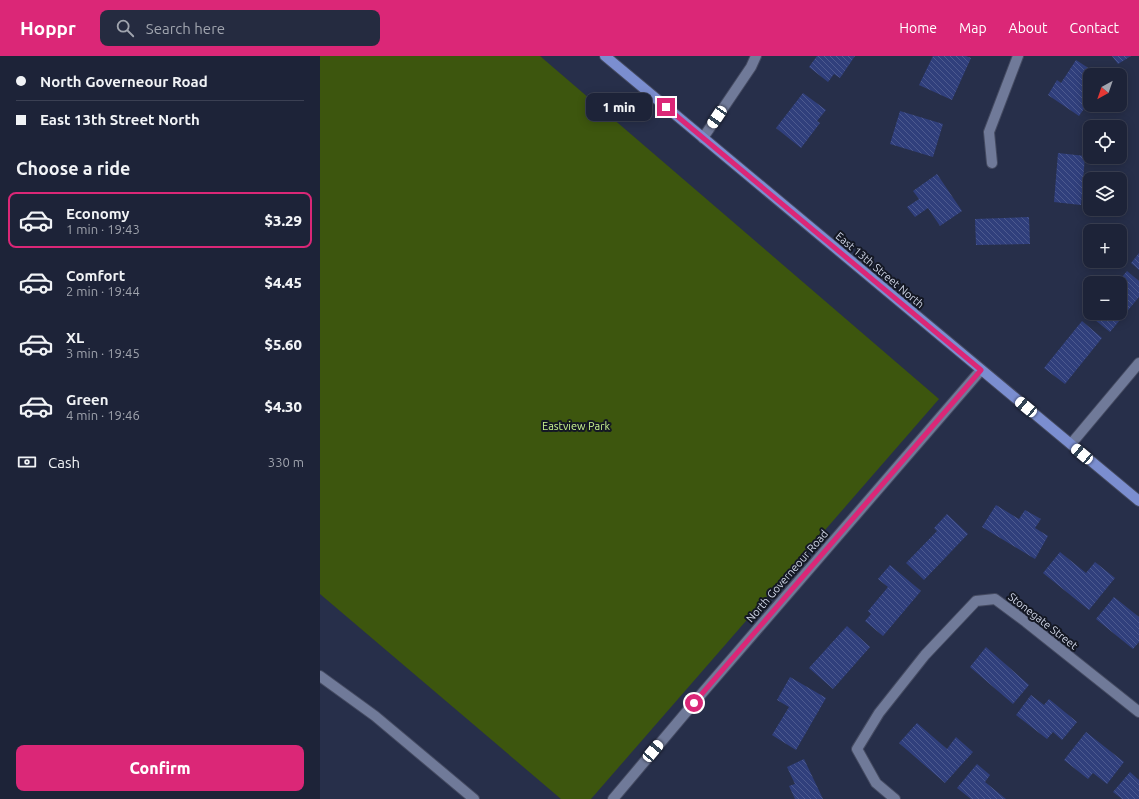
<!DOCTYPE html>
<html lang="en">
<head>
<meta charset="utf-8">
<style>
  body { margin:0; font-family:Ubuntu,sans-serif; background:#252b40; color:#f1f3f6; height:100vh; display:flex; flex-direction:column; font-size:15px; white-space:nowrap }
  * { box-sizing:border-box; margin:0 }
  p { font-size:13px; color:#a0a4ae }
  .icon { flex:none; width:22px; height:22px; fill:none; stroke:currentColor; stroke-width:2; stroke-linecap:round; stroke-linejoin:round }
  .map { position:relative; flex:1; overflow:hidden }
  .sheet { display:flex; flex-direction:column; background:#1d2338; width:320px }
  .sheet>* { flex:none }
  .guide { display:grid; align-content:center; height:88px; padding:0 16px; background:#1d2338 }
  .needle { width:26px; rotate:220deg }
  .tools { position:absolute; left:763px; top:12px; display:grid; gap:8px }
  .tools a { display:grid; place-items:center; width:44px; height:44px; border-radius:8px; background:#1d2338; box-shadow:0 2px 10px #0003,0 0 0 1px #3b4053; font-size:20px }
  .end { position:absolute; width:18px; height:18px; margin:-9px; border:5px solid #db2777; background:#fff; box-shadow:0 0 0 2px #fff }
  .from { border-radius:50% }
  .bubble { position:absolute; height:28px; border-radius:8px; background:#1d2338; box-shadow:0 2px 10px #0003,0 0 0 1px #3b4053; font-size:13px; font-weight:800; line-height:28px; text-align:center }
  .car { position:absolute; width:12px; height:24px; margin:-12px -6px; border-radius:5px; box-shadow:0 0 3px 1px #0007; background:linear-gradient(#fff 24%,#345 0 40%,#fff 0 76%,#345 0 86%,#fff 0) }
  .guide b { display:flex; align-items:center; gap:14px; height:38px; font-size:15px }
  .guide b+b { border-top:1px solid #3b4053 }
  .guide i { width:10px; height:10px; background:#f1f3f6 }
  ul { padding:0; list-style:none }
  li { display:flex; align-items:center; gap:12px; height:56px; margin:0 8px 6px; padding:0 8px; border:2px solid transparent; border-radius:8px }
  li div { flex:1 }
  li b { display:block; font-size:15px }
  li em { font-style:normal; font-weight:800 }
  li.active { border-color:#db2777 }
  li>.icon { width:36px; height:36px; stroke-width:1.5 }
  h2 { padding:0 16px; font-size:18px; line-height:48px }
  .pay { display:flex; align-items:center; gap:10px; height:44px; padding:0 16px; font-size:15px }
  .pay p { margin-inline-start:auto }
  .action { display:flex; gap:8px; margin-top:auto; padding:8px 16px }
  .action a { flex:1; height:46px; border-radius:8px; background:#db2777; color:#fff; font-size:16px; font-weight:800; line-height:46px; text-align:center }
  header { display:flex; align-items:center; gap:24px; box-sizing:border-box; height:56px; padding:0 20px; background:#db2777; color:#fff }
  header strong { font-size:19px }
  nav { display:flex; gap:22px; margin-inline-start:auto; font-size:14px }
  .search { width:280px; height:36px; background:#252b40; display:flex; align-items:center; gap:10px; box-sizing:border-box; padding:0 14px; border-radius:8px; color:#a0a4ae; font-size:15px }
  main { display:flex; flex:1; min-height:0 }
  .map>svg:first-child { display:block }
  .green { fill:#3d560e }
  .building { fill:url(#building-back-hatch) }
  .lines { fill:none; stroke-linecap:round; stroke-linejoin:round }
  .minor-casing { stroke:#454b62; stroke-width:12 }
  .major-casing { stroke:#454b62; stroke-width:12 }
  .minor { stroke:#707a99; stroke-width:10 }
  .major { stroke:#7b8ed0; stroke-width:10 }
  .route { stroke:#db2777; stroke-width:5 }
  .labels { text-anchor:middle; dominant-baseline:central; stroke-width:4; stroke-linejoin:round; paint-order:stroke }
  .street-label { font-size:11px; fill:#cfd5e6; stroke:#141824 }
  .park-label { font-size:11px; fill:#c9f390; stroke:#141824 }
</style>
</head>
<body>
<header>
<strong>Hoppr</strong>
<div class="search"><svg class="icon" aria-label="search" viewBox="0 0 24 24"><circle cx="10" cy="10" r="6"/><path d="M15 15l6 6"/></svg>Search here</div>
<nav><a>Home</a><a>Map</a><a>About</a><a>Contact</a></nav>
</header>
<main>
<section class="sheet">
<div class="guide">
<b><i class="from"></i>North Governeour Road</b>
<b><i></i>East 13th Street North</b>
</div>
<h2>Choose a ride</h2>
<ul>
<li class="active"><svg class="icon" aria-label="car" viewBox="0 0 24 24"><path d="M5 17H2v-5l4-1 3-4h7l3 4 3 1v5h-3M9 17h6M6 11h13"/><circle cx="7" cy="17" r="2"/><circle cx="17" cy="17" r="2"/></svg><div><b>Economy</b><p>1 min · 19:43</p></div><em>$3.29</em></li>
<li><svg class="icon" aria-label="car" viewBox="0 0 24 24"><path d="M5 17H2v-5l4-1 3-4h7l3 4 3 1v5h-3M9 17h6M6 11h13"/><circle cx="7" cy="17" r="2"/><circle cx="17" cy="17" r="2"/></svg><div><b>Comfort</b><p>2 min · 19:44</p></div><em>$4.45</em></li>
<li><svg class="icon" aria-label="car" viewBox="0 0 24 24"><path d="M5 17H2v-5l4-1 3-4h7l3 4 3 1v5h-3M9 17h6M6 11h13"/><circle cx="7" cy="17" r="2"/><circle cx="17" cy="17" r="2"/></svg><div><b>XL</b><p>3 min · 19:45</p></div><em>$5.60</em></li>
<li><svg class="icon" aria-label="car" viewBox="0 0 24 24"><path d="M5 17H2v-5l4-1 3-4h7l3 4 3 1v5h-3M9 17h6M6 11h13"/><circle cx="7" cy="17" r="2"/><circle cx="17" cy="17" r="2"/></svg><div><b>Green</b><p>4 min · 19:46</p></div><em>$4.30</em></li>
</ul>
<div class="pay"><svg class="icon" aria-label="cash" viewBox="0 0 24 24"><path d="M3 7h18v10H3z"/><circle cx="12" cy="12" r="2"/></svg>Cash<p>330 m</p></div>
<div class="action"><a>Confirm</a></div>
</section>
<div class="map">
<svg width="819" height="743" viewBox="0 0 819 743">
  <defs>
    <pattern id="building-back-hatch" width="6" height="6" patternUnits="userSpaceOnUse"><rect width="6" height="6" fill="#303f7c"/><path d="M-1 5l2 2M0 0l6 6M5-1l2 2" fill="none" stroke="#4d5a8f"/></pattern>
  </defs>
  <rect width="100%" height="100%" fill="#272f4a"/>
  <path class="green" d="M0 0H220L619 343 271 743H241L0 538Z"/>
  <path class="building" d="M497 0H535L520 22 514 18 508 26 489 11Z
    M613 0H646L651 2 632 44 599 29Z
    M792 0H811L798 8Z
    M756 4 779 19H770V44L759 60 728 39 737 24 741 27Z
    M483 37 506 54 497 65 500 67 481 92 456 72Z
    M580 55 623 68 613 101 570 88Z
    M738 97 765 100 761 149 734 146Z
    M617 118 642 155 620 170 608 152 595 161 587 151 599 143 593 135Z
    M709 161 710 188 656 189 655 163Z
    M819 197V214L811 207Z
    M807 215 819 225V241L790 276 770 260 773 257H800V227H797Z
    M762 265 782 282 745 328 724 312Z
    M676 449 699 463 705 454 721 463 715 472 728 480 715 503 662 471Z
    M627 458 648 478 604 524 586 507 617 475 614 472Z
    M740 496 766 517 775 506 795 522 769 554 723 517Z
    M570 509 601 535 563 580 545 565 551 558 548 555 568 531 558 523Z
    M794 541 819 561V586L813 593 776 563Z
    M527 570 550 591 513 633 489 612Z
    M666 591 709 629 693 648 650 611Z
    M470 621 506 642 476 694 452 679 469 651 457 644Z
    M711 639 724 649 729 643 757 666 742 684 733 676 727 683 696 659Z
    M597 667 627 693 636 681 653 696 625 727 579 687Z
    M766 676 804 706 787 728 773 717 768 723 744 704Z
    M484 703 503 743H475L469 730 475 728 467 711Z
    M657 708 670 719 665 726 686 743H651L637 732Z
    M810 716 819 724V743H802L793 736Z"/>
  <g class="lines">
    <g class="minor-casing">
      <path id="minor" d="M383 82 431 11 436 0
        M672 107 669 76 698 0
        M751 388 819 307
        M0 620 55 660 154 743
        M293 743 384 635 661 314
        M575 743 556 727 537 693 559 657 605 599 656 545 675 543 706 566 819 656"/>
    </g>
    <g class="major-casing">
      <path id="major" d="M285 0 819 445"/>
    </g>
    <use href="#minor" class="minor"/>
    <use href="#major" class="major"/>
  </g>
  <g class="lines">
    <path class="route" d="M346 51 661 314 374 647"/>
  </g>
  <g class="labels">
    <g class="street-label">
      <text transform="translate(560 214) rotate(40)">East 13th Street North</text>
      <text transform="translate(467 520) rotate(-49)">North Governeour Road</text>
      <text transform="translate(723 565) rotate(38)">Stonegate Street</text>
    </g>
    <g class="park-label">
      <text x="256" y="370">Eastview Park</text>
    </g>
  </g>
</svg>
<div class="tools">
<a><svg class="needle" viewBox="-14 -14 28 28"><path d="M0-13l5 13h-10z" fill="#e53935"/><path d="M0 13l5-13h-10z" fill="#a0a4ae"/></svg></a>
<a><svg class="icon" aria-label="locate" viewBox="0 0 24 24"><circle cx="12" cy="12" r="6"/><path d="M12 2v4M12 18v4M2 12h4M18 12h4"/></svg></a>
<a><svg class="icon" aria-label="layers" viewBox="0 0 24 24"><path d="M12 4l9 5-9 5-9-5zM3 14l9 5 9-5"/></svg></a>
<a>+</a>
<a>−</a>
</div>
<i class="end from" style="left:374px;top:647px"></i>
<i class="end" style="left:346px;top:51px"></i>
<div class="bubble" style="left:266px;top:37px;width:66px">1 min</div>
<i class="car" style="left:397px;top:61px;rotate:214deg"></i>
<i class="car" style="left:706px;top:351px;rotate:310deg"></i>
<i class="car" style="left:762px;top:398px;rotate:310deg"></i>
<i class="car" style="left:333px;top:695px;rotate:40deg"></i>
</div>
</main>
</body>
</html>
